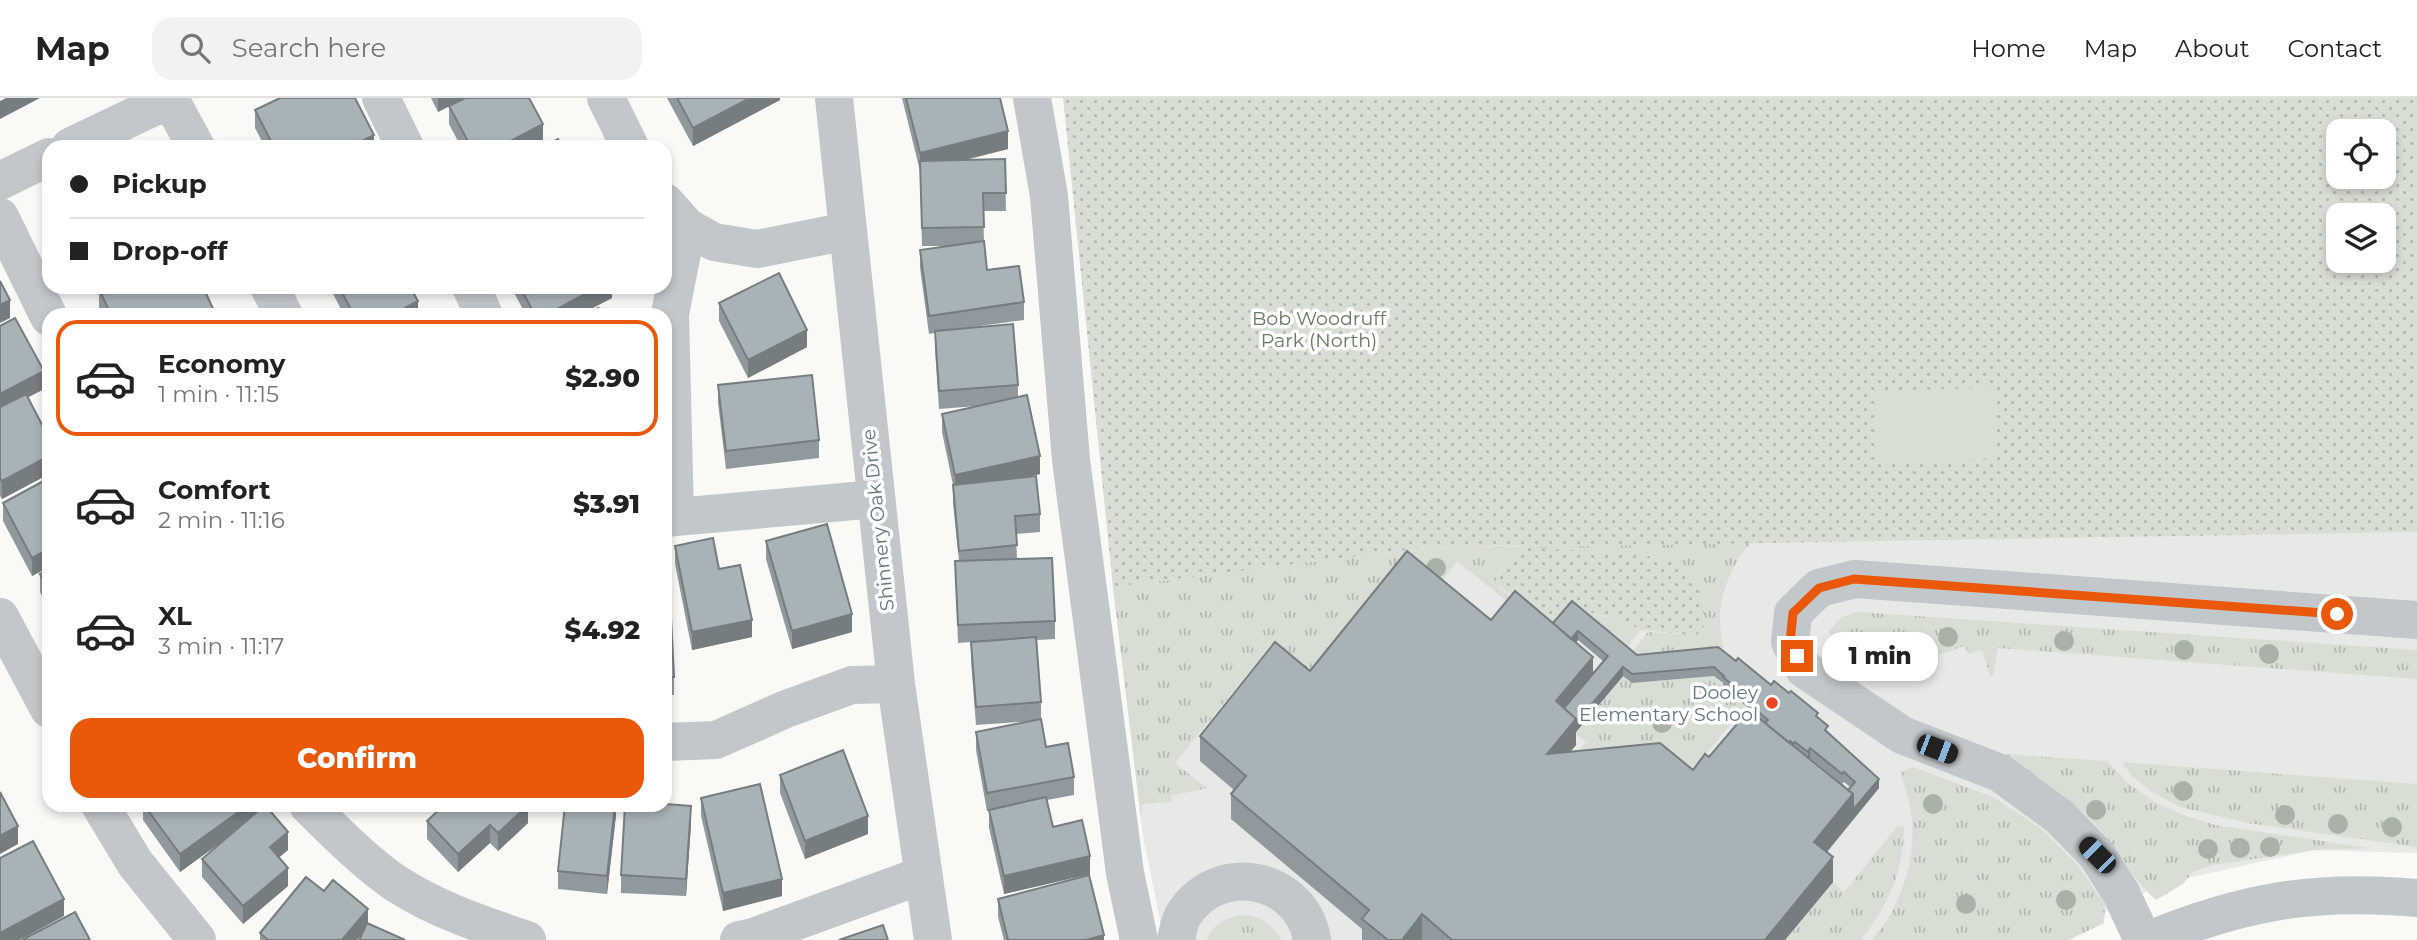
<!DOCTYPE html>
<html lang="en">
<head>
<meta charset="utf-8">
<style>
  body { margin:0; font-family:Montserrat,sans-serif; background:#f2f2f2; color:#222; height:100vh; display:flex; flex-direction:column; font-size:26px; white-space:nowrap }
  * { box-sizing:border-box; margin:0 }
  p { font-size:23px; color:#767676 }
  .icon { flex:none; width:38px; height:38px; fill:none; stroke:currentColor; stroke-width:2; stroke-linecap:round; stroke-linejoin:round }
  .map { position:relative; flex:1; overflow:hidden }
  .panel { position:absolute; left:42px; top:210px; width:630px; height:504px; display:flex; flex-direction:column; background:#fff; border-radius:21px; box-shadow:0 4px 10px #0003 }
  .panel>* { flex:none }
  .top-card { position:absolute; left:42px; top:42px; width:630px; height:154px; border-radius:21px; box-shadow:0 4px 10px #0003; display:grid; align-content:center; height:154px; padding:0 28px; background:#fff }
  .buttons { position:absolute; left:2326px; top:21px; display:grid; gap:14px }
  .buttons a { display:grid; place-items:center; width:70px; height:70px; border-radius:14px; background:#fff; box-shadow:0 4px 10px #0003; font-size:35px }
  .end { position:absolute; width:32px; height:32px; margin:-16px; border:9px solid #ea580c; background:#fff; box-shadow:0 0 0 4px #fff }
  .from { border-radius:50% }
  .bubble { position:absolute; height:49px; border-radius:21px; background:#fff; box-shadow:0 4px 10px #0003; font-size:23px; font-weight:800; line-height:49px; text-align:center }
  .car { position:absolute; width:21px; height:42px; margin:-21px -10px; border-radius:9px; box-shadow:0 0 5px 2px #0007; background:linear-gradient(#222 24%,#8ab4d8 0 40%,#222 0 76%,#8ab4d8 0 86%,#222 0) }
  .top-card b { display:flex; align-items:center; gap:24px; height:66px; font-size:26px }
  .top-card b+b { border-top:2px solid #e0e0e0 }
  .top-card i { width:18px; height:18px; background:#222 }
  ul { padding:12px 0 0; list-style:none }
  li { display:flex; align-items:center; gap:21px; height:116px; margin:0 14px 10px; padding:0 14px; border:4px solid transparent; border-radius:21px }
  li div { flex:1 }
  li b { display:block; font-size:26px }
  li em { font-style:normal; font-weight:800 }
  li.active { border-color:#ea580c }
  li>.icon { width:63px; height:63px; stroke-width:1.5 }
  .cta { display:flex; gap:14px; margin-top:auto; padding:14px 28px }
  .cta a { flex:1; height:80px; border-radius:21px; background:#ea580c; color:#fff; font-size:28px; font-weight:800; line-height:80px; text-align:center }
  header { display:flex; align-items:center; gap:42px; box-sizing:border-box; height:98px; padding:0 35px; background:#fff; border-bottom:2px solid #e0e0e0 }
  header strong { font-size:33px }
  nav { display:flex; gap:38px; margin-inline-start:auto; font-size:24px }
  .search { width:490px; height:63px; background:#f2f2f2; display:flex; align-items:center; gap:18px; box-sizing:border-box; padding:0 24px; border-radius:21px; color:#767676; font-size:26px }
  .map>svg:first-child { display:block }
  .built { fill:#e7e9e7 }
  .grass { fill:url(#grass-tufts) }
  .park { fill:url(#park-dots); fill-rule:evenodd }
  .garden { fill:#d9ded5 }
  .lines { fill:none; stroke-linecap:round; stroke-linejoin:round }
  .minor { stroke:#c2c7cb; stroke-width:38 }
  .tree { fill:#a9b3a5 }
  .wall { fill:#909a9e; fill-rule:evenodd }
  .shaded-wall { fill:#767d81 }
  .building { fill:#a8b3b8; stroke:#767d81; stroke-width:2 }
  .route { stroke:#ea580c; stroke-width:9 }
  .poi-dot { fill:#ec4523; stroke:#fff; stroke-width:2.5 }
  .labels { text-anchor:middle; dominant-baseline:central; stroke-width:7; stroke-linejoin:round; paint-order:stroke }
  .park-label { font-size:19px; fill:#677a62; stroke:#fff }
  .street-label { font-size:19px; fill:#627783; stroke:#fff }
  .poi-label { font-size:19px; fill:#627783; stroke:#fff; text-anchor:end }
</style>
</head>
<body>
<header>
<strong>Map</strong>
<div class="search"><svg class="icon" aria-label="search" viewBox="0 0 24 24"><circle cx="10" cy="10" r="6"/><path d="M15 15l6 6"/></svg>Search here</div>
<nav><a>Home</a><a>Map</a><a>About</a><a>Contact</a></nav>
</header>
<div class="map">
<svg width="2417" height="842" viewBox="0 0 2417 842">
  <defs>
    <pattern id="grass-tufts" width="24" height="20" patternUnits="userSpaceOnUse" patternTransform="scale(1.75)"><rect width="24" height="20" fill="#d9ded5"/><path d="M3 7l-1-3M5 7V3M7 7l1-3M15 17l-1-3M17 17v-4M19 17l1-3" fill="none" stroke="#b3b9b2"/></pattern>
    <pattern id="park-dots" width="8" height="8" patternUnits="userSpaceOnUse" patternTransform="scale(1.75)"><rect width="8" height="8" fill="#d9ded5"/><path d="M2 2h.1M6 6h.1" fill="none" stroke="#b3b9b2" stroke-width="1.8" stroke-linecap="round"/></pattern>
  </defs>
  <rect width="100%" height="100%" fill="#f9f9f6"/>
  <path class="built" d="M2417 434V755L2315 752 2164 785 2048 842H1164L1143 738 1113 489 1424 450Z"/>
  <path class="grass" d="M1751 445C1732 464 1720 496 1720 523 1720 534 1723 545 1724 557L1628 559 1648 534 1696 537 1704 530 1653 458 1522 449C1512 456 1507 467 1498 475L1499 490 1526 509 1569 510 1553 531 1542 532 1457 463 1438 489 1317 570 1303 571 1272 546 1175 665 1207 690 1171 698 1172 704 1142 706 1141 721 1113 489 1424 450Z
    M1572 512 1626 523 1640 532 1624 555Z
    M1857 514 2417 552V581L1998 550 1993 578H1990L1982 552 1968 556 1965 548 1877 577 1853 556 1855 552 1865 548 1864 540 1861 536 1854 535 1845 549 1828 534 1841 519Z
    M1623 578 1632 585 1714 578 1746 608 1685 681 1555 680 1586 644 1575 636Z
    M2004 656 2107 663 2129 686 2155 704 2183 717 2215 727 2369 750 2315 752 2213 767 2193 774 2183 786 2156 802C2135 784 2123 759 2106 738 2078 704 2040 681 2004 656Z
    M2121 664 2417 686V749L2248 725 2180 709 2152 694 2132 678Z
    M1913 669 1993 699 2039 729 2075 764 2098 796 2105 807 2104 825 2069 842H1872C1900 809 1915 767 1912 724 1911 708 1905 691 1901 675Z
    M1898 727 1904 729C1904 773 1888 808 1861 842H1786L1833 784 1844 794Z
    M1242 817C1261 818 1272 825 1282 842H1206C1213 826 1225 820 1242 817Z"/>
  <path class="park" d="M1063 0H2417V434L1534 449C1570 456 1677 446 1696 482 1704 496 1705 516 1704 530L1696 537 1640 532 1626 523 1566 509 1542 521 1495 485C1497 476 1514 455 1521 448L1424 450 1113 489ZM2338 33H2384V79H2338ZM2338 117H2384V163H2338Z"/>
  <path class="garden" d="M1994 289 1997 360 1877 366 1874 294Z"/>
  <g class="lines">
    <path class="minor" d="M381 0 405 49
      M606 0 630 49
      M834 0 896 586 933 842
      M1032 0 1049 98 1071 362 1125 775 1139 842
      M170 1 196 49
      M70 49 172 0
      M0 83 49 59
      M665 104 687 129 714 144 757 151 848 133
      M0 119 49 219
      M269 189 284 217
      M471 189 484 217
      M675 419 670 216 687 129
      M665 420 876 401
      M0 519 49 611
      M665 644 716 642 786 611 852 587 896 586
      M100 707 135 765 197 842
      M308 707C333 732 368 767 397 786 437 812 483 827 527 842
      M739 842 753 839 923 777
      M1176 842C1178 834 1179 823 1184 816 1219 762 1302 779 1312 842
      M2143 842 2121 795 2097 757 2060 719 2000 675 1902 637 1804 571 1790 544 1793 515 1819 490 1855 481 2417 522
      M2149 842C2244 803 2315 791 2417 800"/>
  </g>
  <g class="tree">
    <circle cx="1436" cy="470" r="10"/>
    <circle cx="1948" cy="539" r="10"/>
    <circle cx="2064" cy="543" r="10"/>
    <circle cx="2184" cy="552" r="10"/>
    <circle cx="2269" cy="556" r="10"/>
    <circle cx="1662" cy="625" r="10"/>
    <circle cx="2183" cy="693" r="10"/>
    <circle cx="1933" cy="706" r="10"/>
    <circle cx="2096" cy="712" r="10"/>
    <circle cx="2285" cy="717" r="10"/>
    <circle cx="2338" cy="726" r="10"/>
    <circle cx="2392" cy="729" r="10"/>
    <circle cx="2270" cy="749" r="10"/>
    <circle cx="2240" cy="750" r="10"/>
    <circle cx="2208" cy="751" r="10"/>
    <circle cx="2066" cy="802" r="10"/>
    <circle cx="1966" cy="806" r="10"/>
  </g>
  <path class="wall" d="M431 0H465L438 14Z
    M667 0H780V2L693 48Z
    M902 0H1000L1008 51 965 62 1005 61 1006 113H983L984 143 987 172 1024 204V222L965 230 1018 287V299L1040 376 1027 379 1040 416V434L1016 436 1017 461 1055 523V541L1037 542 1041 604V621L1046 649 1074 679V697L1047 702 1053 729 1090 776 1004 796 989 730V713H987L976 652V634L1034 623 976 627 971 562V544L958 545 955 463H959L953 405V387L942 334V316L977 308 939 311 935 251V235L929 236 920 170V152L950 148H922L920 73Z
    M449 8 543 44 532 49H461L449 26Z
    M255 12 374 49H265L255 30Z
    M332 189H410L418 217H344L332 194Z
    M511 189H612V200L579 217H526Z
    M99 191 216 217H103L99 209Z
    M719 205 807 249 748 280 719 223Z
    M0 228 44 291 28 299 49 340V376L2 401 0 398Z
    M718 287 819 342V360L726 371 718 305Z
    M49 380V469L32 478 3 423V405Z
    M766 443 852 534 792 551 766 461Z
    M675 448 752 539 692 552 675 466Z
    M49 471V512L40 494V476Z
    M665 500 674 579V597H665Z
    M1572 503 1637 557 1736 563 1818 619 1828 635 1879 690 1826 754 1833 784 1785 842H1362V831L1231 721V696L1234 692 1200 663V638L1310 573 1491 522 1553 525ZM1578 542 1603 563 1593 576 1575 545ZM1623 578 1632 585 1714 578 1723 585V589L1754 615V616L1709 659 1693 672 1570 654 1576 647V634ZM1810 660 1842 686 1844 684 1850 689 1848 692 1809 661Z
    M780 677 868 736 805 761 780 695Z
    M701 700 782 798 723 813 701 718Z
    M143 707H259V712L288 752 279 759 288 788 243 826 202 779V761L229 738 180 774 143 722Z
    M616 707V717L607 796 558 791V773Z
    M427 723 528 725 498 753 490 745 458 774 427 741Z
    M691 726 686 798 621 795V777Z
    M998 801 1104 842H1004L998 819Z
    M260 835 268 842H260Z"/>
  <path class="shaded-wall" d="M6 0H40L0 21V3Z
    M438 0H465L438 14Z
    M750 0H780V2L693 48V30Z
    M543 26V44L532 49H499Z
    M1008 33V51L920 73V55Z
    M374 37V49H350Z
    M598 189H612V200L579 217H546Z
    M10 202V220L0 225V207Z
    M418 203V217H392Z
    M807 232V249L748 280V262Z
    M44 273V291L0 314V296Z
    M49 358V376L2 401V383Z
    M1040 358V376L955 395V377Z
    M49 451V469L32 478V460Z
    M852 516V534L792 551V533Z
    M752 522V539L692 552V534Z
    M1578 533V542L1563 559V550Z
    M1593 559V585L1561 623 1556 603Z
    M1623 569V578L1576 634V647L1547 681V656L1576 621Z
    M1810 650V660L1808 664V654Z
    M1879 681V690L1814 770V744L1853 696Z
    M248 707H259V717L180 774V756Z
    M528 707V725L498 753V735Z
    M615 707 616 717 607 796V778Z
    M691 708V726L686 798V781Z
    M868 718V736L805 761V743Z
    M490 727V745L458 774V756Z
    M18 728V746L0 756V738Z
    M288 734V752L270 767V749Z
    M1090 758V776L1004 796V778Z
    M1833 759V784L1785 842H1765Z
    M288 770V788L243 826V808Z
    M782 781V798L723 813V795Z
    M64 801V818L20 842H0V835Z
    M368 811V829L357 842H342Z
    M1422 816V842H1402Z
    M1104 837V842H1086Z"/>
  <path class="building" d="M280 0H355L374 37 350 49H274L255 12Z
    M465 0H529L543 26 499 49H471L449 8Z
    M677 0H750L693 30Z
    M906 0H1000L1008 33 920 55Z
    M558 41 562 49H543Z
    M1005 61 1006 95H983L984 129 922 130 920 63Z
    M984 143 987 172 1019 168 1024 204 929 218 920 152Z
    M779 175 807 232 748 262 719 205Z
    M0 183 10 202 0 207Z
    M104 189H203L216 217H111L99 191Z
    M339 189H410L418 203 392 217H354Z
    M520 189H598L546 217H535Z
    M598 210 616 217H595Z
    M15 220 44 273 0 296V228Z
    M1013 226 1018 287 939 293 935 233Z
    M812 277 819 342 726 353 718 287Z
    M26 296 49 340V358L2 383 0 380V309Z
    M1027 297 1040 358 955 377 942 316Z
    M1036 378 1040 416 1015 418 1017 447 959 453 953 387Z
    M49 380V451L32 460 3 405Z
    M827 426 852 516 792 533 766 443Z
    M713 440 719 471 740 467 752 522 692 534 675 448Z
    M1407 453 1491 522 1515 493 1593 559 1556 603 1576 621 1547 656 1660 645 1693 672 1705 656 1709 659 1749 612 1853 696 1814 744 1833 759 1765 842H1452L1422 816 1402 842H1388L1362 821 1369 812 1231 696 1246 678 1200 638 1275 544 1310 573Z
    M1052 460 1055 523 958 527 955 463Z
    M49 471V494L40 476Z
    M665 500H670L674 579H665Z
    M1572 503 1637 557 1718 549 1736 563 1738 560 1771 587 1774 583 1789 595 1791 593 1818 615 1816 618 1828 628 1825 632 1879 681 1853 712V696L1848 692 1855 684 1844 674 1842 676 1810 650 1808 654 1795 644 1793 646 1790 643 1788 644 1765 625 1768 622 1754 610 1756 607 1723 579 1724 578 1714 569 1632 576 1623 569 1576 625V621L1564 610 1608 558 1578 533 1571 541 1553 525Z
    M1036 539 1041 604 976 609 971 544Z
    M1041 621 1046 649 1068 645 1074 679 987 695 976 634Z
    M843 652 868 718 805 743 780 677Z
    M760 686 782 781 723 795 701 700Z
    M0 694 18 728 0 738Z
    M1046 699 1053 729 1082 722 1090 758 1004 778 989 712Z
    M665 706 691 708 686 781 621 777 625 707Z
    M144 707H248L180 756Z
    M265 707 288 734 270 749 288 770 243 808 202 761Z
    M444 707H528L498 735 490 727 458 756 427 723Z
    M565 707H615L607 778 558 773Z
    M33 743 64 801 0 835V760Z
    M1089 777 1104 837 1086 842H1008L998 801Z
    M306 779 324 793 333 782 368 811 342 842H268L260 835Z
    M75 814 90 842H22Z
    M367 825 405 842H359Z
    M883 827 888 842H839Z"/>
  <g class="lines">
    <path class="route" d="M1797 558 1790 544 1793 515 1819 490 1854 481 2337 516"/>
  </g>
  <circle class="poi-dot" cx="1772" cy="605" r="7"/>
  <g class="labels">
    <g class="park-label">
      <text x="1319" y="220">Bob Woodruff<tspan x="1319" dy="22">Park (North)</tspan></text>
    </g>
    <g class="street-label">
      <text transform="translate(878 422) rotate(-96)">Shinnery Oak Drive</text>
    </g>
    <g class="poi-label">
      <text x="1758" y="594">Dooley<tspan x="1758" dy="22">Elementary School</tspan></text>
    </g>
  </g>
</svg>
<div class="buttons">
<a><svg class="icon" aria-label="locate" viewBox="0 0 24 24"><circle cx="12" cy="12" r="6"/><path d="M12 2v4M12 18v4M2 12h4M18 12h4"/></svg></a>
<a><svg class="icon" aria-label="layers" viewBox="0 0 24 24"><path d="M12 4l9 5-9 5-9-5zM3 14l9 5 9-5"/></svg></a>
</div>
<i class="end from" style="left:2337px;top:516px"></i>
<i class="end" style="left:1797px;top:558px"></i>
<div class="bubble" style="left:1822px;top:534px;width:116px">1 min</div>
<i class="car" style="left:1937px;top:651px;rotate:111deg"></i>
<i class="car" style="left:2097px;top:757px;rotate:315deg"></i>
<div class="top-card">
<b><i class="from"></i>Pickup</b>
<b><i></i>Drop-off</b>
</div>
<section class="panel">
<ul>
<li class="active"><svg class="icon" aria-label="car" viewBox="0 0 24 24"><path d="M5 17H2v-5l4-1 3-4h7l3 4 3 1v5h-3M9 17h6M6 11h13"/><circle cx="7" cy="17" r="2"/><circle cx="17" cy="17" r="2"/></svg><div><b>Economy</b><p>1 min · 11:15</p></div><em>$2.90</em></li>
<li><svg class="icon" aria-label="car" viewBox="0 0 24 24"><path d="M5 17H2v-5l4-1 3-4h7l3 4 3 1v5h-3M9 17h6M6 11h13"/><circle cx="7" cy="17" r="2"/><circle cx="17" cy="17" r="2"/></svg><div><b>Comfort</b><p>2 min · 11:16</p></div><em>$3.91</em></li>
<li><svg class="icon" aria-label="car" viewBox="0 0 24 24"><path d="M5 17H2v-5l4-1 3-4h7l3 4 3 1v5h-3M9 17h6M6 11h13"/><circle cx="7" cy="17" r="2"/><circle cx="17" cy="17" r="2"/></svg><div><b>XL</b><p>3 min · 11:17</p></div><em>$4.92</em></li>
</ul>
<div class="cta"><a>Confirm</a></div>
</section>
</div>
</body>
</html>
